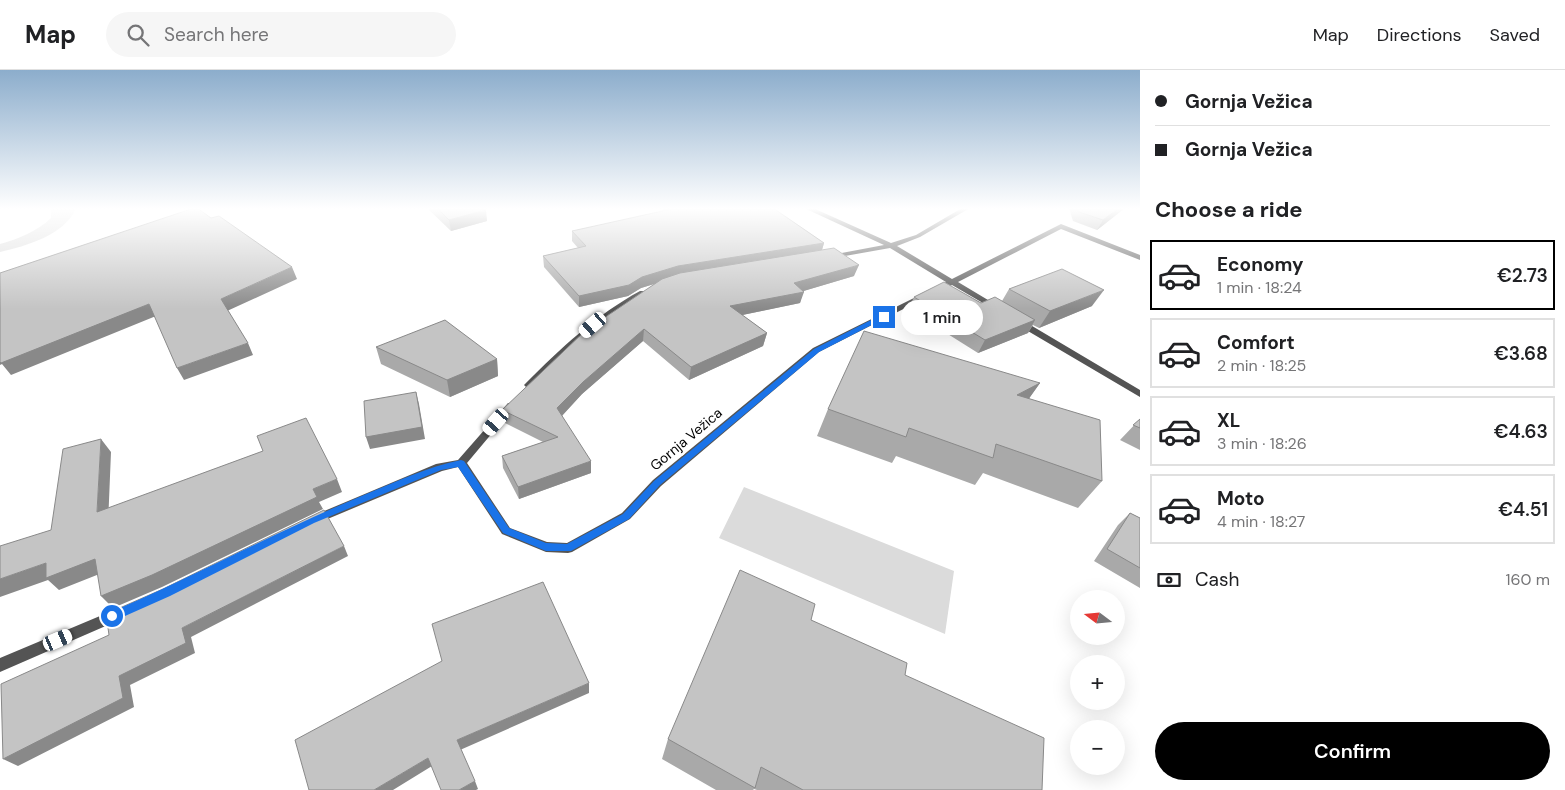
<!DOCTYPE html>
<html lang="en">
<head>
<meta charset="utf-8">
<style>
  body { margin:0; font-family:"DM Sans",sans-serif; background:#f6f6f6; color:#202124; height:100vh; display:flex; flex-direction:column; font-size:19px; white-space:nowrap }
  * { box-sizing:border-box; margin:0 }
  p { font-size:16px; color:#757577 }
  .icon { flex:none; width:28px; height:28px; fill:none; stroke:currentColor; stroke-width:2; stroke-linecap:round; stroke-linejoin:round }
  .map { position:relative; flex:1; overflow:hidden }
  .sheet { display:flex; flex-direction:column; background:#fff; width:425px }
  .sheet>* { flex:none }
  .banner { display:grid; align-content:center; height:110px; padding:0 15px; background:#fff }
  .needle { width:32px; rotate:286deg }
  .fabs { position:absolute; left:1070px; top:520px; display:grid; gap:10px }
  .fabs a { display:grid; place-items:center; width:55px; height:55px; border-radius:50%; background:#fff; box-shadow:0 5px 20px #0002; font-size:25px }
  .end { position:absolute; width:22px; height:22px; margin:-11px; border:6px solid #1a73e8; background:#fff; box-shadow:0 0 0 2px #fff }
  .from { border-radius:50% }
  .bubble { position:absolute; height:35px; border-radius:18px; background:#fff; box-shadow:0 5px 20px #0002; font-size:16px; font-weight:600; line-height:35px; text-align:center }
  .car { position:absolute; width:15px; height:30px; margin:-15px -8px; border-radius:6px; box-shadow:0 0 4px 1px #0007; background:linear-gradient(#fff 24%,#345 0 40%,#fff 0 76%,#345 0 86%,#fff 0) }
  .banner b { display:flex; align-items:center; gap:18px; height:48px; font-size:19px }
  .banner b+b { border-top:1px solid #e0e0e0 }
  .banner i { width:12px; height:12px; background:#202124 }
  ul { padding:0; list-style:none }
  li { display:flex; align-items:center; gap:15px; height:70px; margin:0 10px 8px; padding:0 5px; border:2px solid #e0e0e0; border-radius:0px }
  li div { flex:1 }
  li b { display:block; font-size:19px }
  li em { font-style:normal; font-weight:600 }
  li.active { border-color:#000 }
  li>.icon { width:45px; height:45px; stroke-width:1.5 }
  h2 { padding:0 15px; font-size:22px; line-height:60px }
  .pay { display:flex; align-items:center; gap:12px; height:55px; padding:0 15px; font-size:19px }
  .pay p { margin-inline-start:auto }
  .cta { display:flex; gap:10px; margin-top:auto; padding:10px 15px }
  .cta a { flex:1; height:58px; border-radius:30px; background:#000; color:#fff; font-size:20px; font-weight:600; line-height:58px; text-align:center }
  header { display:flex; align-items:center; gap:30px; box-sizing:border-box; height:70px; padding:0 25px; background:#fff; border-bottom:1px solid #e0e0e0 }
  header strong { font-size:24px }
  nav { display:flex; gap:28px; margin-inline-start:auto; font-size:18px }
  .search { width:350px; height:45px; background:#f6f6f6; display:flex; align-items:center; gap:12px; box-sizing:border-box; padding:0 18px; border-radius:28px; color:#757577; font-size:19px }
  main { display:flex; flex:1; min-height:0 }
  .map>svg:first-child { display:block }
  .green { fill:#dbdbdb }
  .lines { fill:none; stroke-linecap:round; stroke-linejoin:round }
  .street { fill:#545454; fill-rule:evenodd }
  .wall { fill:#a9a9a9 }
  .shaded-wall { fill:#898989 }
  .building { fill:#c4c4c4; stroke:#898989 }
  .route { fill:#1a73e8 }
  .labels { text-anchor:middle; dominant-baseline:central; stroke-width:5; stroke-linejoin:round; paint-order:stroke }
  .street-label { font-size:14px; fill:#000; stroke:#fff }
</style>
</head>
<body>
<header>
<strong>Map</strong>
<div class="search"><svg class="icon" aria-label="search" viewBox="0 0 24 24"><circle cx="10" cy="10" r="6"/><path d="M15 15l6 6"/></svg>Search here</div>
<nav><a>Map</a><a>Directions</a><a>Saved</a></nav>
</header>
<main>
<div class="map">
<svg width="1140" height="720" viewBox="0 0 1140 720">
  <rect width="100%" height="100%" fill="#fff"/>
  <path class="green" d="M51 138H76C65 165 26 176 0 182V174C18 169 38 161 51 148Z
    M744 417 954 501 945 564 719 468Z"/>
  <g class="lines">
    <path class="street" d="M804 138H813L891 173 916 165 962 138H970L920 167 897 176 952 209 1061 154 1140 185V190L1061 159 958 212 998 236V240H995L952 215 940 222H934V218L946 212 890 178 828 189 827 187 831 185 884 175Z
      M640 221H643L647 223 614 243 585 266 532 317H526L524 315 526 313C561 278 596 245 640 221Z
      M918 226H921L925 228 819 282 661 416 630 449 572 482 568 483 546 482 502 464 458 397 442 401 318 453 314 455 310 453 308 450 310 447 436 394 458 390 508 333H514L516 335 514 337 467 393 510 458 547 472 567 473 622 443 653 410 813 278Z
      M1016 250H1022L1140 320V327L1016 254Z
      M119 538 124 540 125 544 124 548 0 602V588Z"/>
  </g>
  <path class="wall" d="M427 138H484L487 151 451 161Z
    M661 138H773L824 173 822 180 854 206 803 221 800 233 742 245 767 263 763 276 689 310 643 271 582 324 562 346 591 403 519 429 503 398 502 386 543 372 503 352 502 340 654 214 641 218 628 226 579 237 544 197 543 186 578 178 572 171V161L665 141Z
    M1069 138H1125L1097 160 1073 151Z
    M1009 219 1092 236 1039 258 1033 255 1028 263 978 283 908 239 914 227 981 233 1002 231Z
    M376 277 497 289 498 306 450 327 381 294Z
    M1040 313 1029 328 1102 411 1078 438 983 403 975 415 896 386 892 393 817 366 828 339Z
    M1140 349V380L1120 370Z
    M1130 443 1140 448V518L1094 491 1118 455Z
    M811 550 905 605 1042 720H757L754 719 753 720H716L662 689 668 669Z"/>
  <path class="shaded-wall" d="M1119 138H1125L1097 160 1103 150Z
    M486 140 487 151 451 161 449 150Z
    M824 173 821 183 677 207 641 218 628 226 579 237V226L678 196Z
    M859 195 854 206 797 223 804 222 800 233 728 248 730 236 794 213Z
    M292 197 297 209 227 241 221 229Z
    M1104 220 1092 236 1039 258 1050 241Z
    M149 234 156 246 11 305 2 294 0 295V289Z
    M1035 250 1028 263 978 283 985 270Z
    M644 259 643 271 582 324 557 351V338L583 312Z
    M767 263 763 276 689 310 691 297Z
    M248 273 253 285 184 310 177 298Z
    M497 289 498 306 450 327 447 310Z
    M1040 313 1021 340 1017 325Z
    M416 322 419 334 425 369 370 379 366 367Z
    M101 369 111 382 108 455 97 442Z
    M591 391V403L519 429 518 417Z
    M337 409 342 422 319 432 323 439 162 517 113 538 101 526 313 419Z
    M344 476 348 486 191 567 195 583 130 615 134 637 18 696 3 689 119 606 182 558Z
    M95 489 107 501 59 520 48 510 0 527V509L46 493Z
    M589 613V623L460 680 457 670Z
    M428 688 432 696 393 720H374Z
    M475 711 478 719 476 720H459Z"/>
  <path class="building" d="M194 138H197L211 148 219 146 292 197 221 229 248 273 177 298 149 234 1 293 0 292V203Z
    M437 138H484L486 140 449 150Z
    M676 138H773L824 173 678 196 642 207 629 215 579 226 543 186 586 176 572 161Z
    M1077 138H1119L1103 150 1079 142Z
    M834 178 859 195 794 213 804 222 730 236 767 263 691 297 644 259 583 312 557 338 591 391 518 417 502 386 558 367 502 340 586 260 662 209 680 203Z
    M1062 199 1104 220 1050 241 1009 219Z
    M944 212 981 233 995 227 1035 250 985 270 914 227Z
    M445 250 497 289 447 310 376 277Z
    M864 261 1040 313 1017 325 1100 350 1102 411 996 374 993 388 909 358 906 367 828 339Z
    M416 322 422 357 366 367 364 331Z
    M306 348 337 409 313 419 317 427 152 505 101 526 95 489 46 508V493L0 509V476L51 460 63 379 101 369 97 442 263 381 257 366Z
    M1140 349V358L1133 355Z
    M324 440 344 476 182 558 186 573 119 606 123 628 3 689 1 614 109 565 106 544 163 519Z
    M1130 443 1140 448V498L1107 479Z
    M740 500 815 534 811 550 907 593 905 605 1044 668 1042 720H803L761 697 755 718 668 669Z
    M543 512 589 613 457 670 475 711 459 720H441L428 688 374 720H309L295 670 442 591 432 554Z"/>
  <linearGradient id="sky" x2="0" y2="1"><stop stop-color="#8cadcc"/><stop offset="0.58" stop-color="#fff"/><stop offset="1" stop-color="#fff" stop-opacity="0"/></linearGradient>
  <rect width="1140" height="239" fill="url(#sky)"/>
  <path class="route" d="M881 245 887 247 819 282 660 415 629 449 571 481H546L503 463 458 397 441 400 314 453 170 526 116 550H109L107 546 109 543C195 506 277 461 364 425 396 412 427 397 461 390L464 391 509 458 546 473 567 474 623 444 654 411 814 279Z"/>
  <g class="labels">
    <g class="street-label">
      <text transform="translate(686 369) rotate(-40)">Gornja Vežica</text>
    </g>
  </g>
</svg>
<div class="fabs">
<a><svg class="needle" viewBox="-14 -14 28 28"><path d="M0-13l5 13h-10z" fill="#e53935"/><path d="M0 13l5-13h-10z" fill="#757577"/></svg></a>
<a>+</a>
<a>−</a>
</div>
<i class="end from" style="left:112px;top:546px"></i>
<i class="end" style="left:884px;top:247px"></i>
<div class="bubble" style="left:901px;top:230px;width:82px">1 min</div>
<i class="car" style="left:593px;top:255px;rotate:229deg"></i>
<i class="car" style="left:496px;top:352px;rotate:221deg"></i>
<i class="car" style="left:58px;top:570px;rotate:67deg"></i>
</div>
<section class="sheet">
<div class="banner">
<b><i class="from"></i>Gornja Vežica</b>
<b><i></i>Gornja Vežica</b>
</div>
<h2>Choose a ride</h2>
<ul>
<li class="active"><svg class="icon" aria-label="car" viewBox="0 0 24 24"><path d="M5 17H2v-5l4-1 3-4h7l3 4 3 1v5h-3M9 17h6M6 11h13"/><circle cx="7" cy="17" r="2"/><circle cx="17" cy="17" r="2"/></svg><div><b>Economy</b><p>1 min · 18:24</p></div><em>€2.73</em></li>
<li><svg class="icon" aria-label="car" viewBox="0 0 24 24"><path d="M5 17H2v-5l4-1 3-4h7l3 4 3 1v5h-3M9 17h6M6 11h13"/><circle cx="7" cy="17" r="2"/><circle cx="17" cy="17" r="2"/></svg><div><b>Comfort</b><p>2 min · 18:25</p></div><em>€3.68</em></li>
<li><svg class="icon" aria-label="car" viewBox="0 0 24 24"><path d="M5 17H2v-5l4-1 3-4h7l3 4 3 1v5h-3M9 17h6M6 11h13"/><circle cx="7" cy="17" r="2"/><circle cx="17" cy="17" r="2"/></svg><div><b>XL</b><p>3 min · 18:26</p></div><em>€4.63</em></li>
<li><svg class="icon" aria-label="car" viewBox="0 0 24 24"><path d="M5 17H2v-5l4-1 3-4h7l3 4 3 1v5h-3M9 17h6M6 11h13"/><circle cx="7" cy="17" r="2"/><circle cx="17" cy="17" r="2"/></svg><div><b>Moto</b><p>4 min · 18:27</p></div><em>€4.51</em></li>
</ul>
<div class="pay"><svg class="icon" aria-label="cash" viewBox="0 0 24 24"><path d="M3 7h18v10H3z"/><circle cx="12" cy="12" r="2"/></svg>Cash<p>160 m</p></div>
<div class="cta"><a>Confirm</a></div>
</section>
</main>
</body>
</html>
